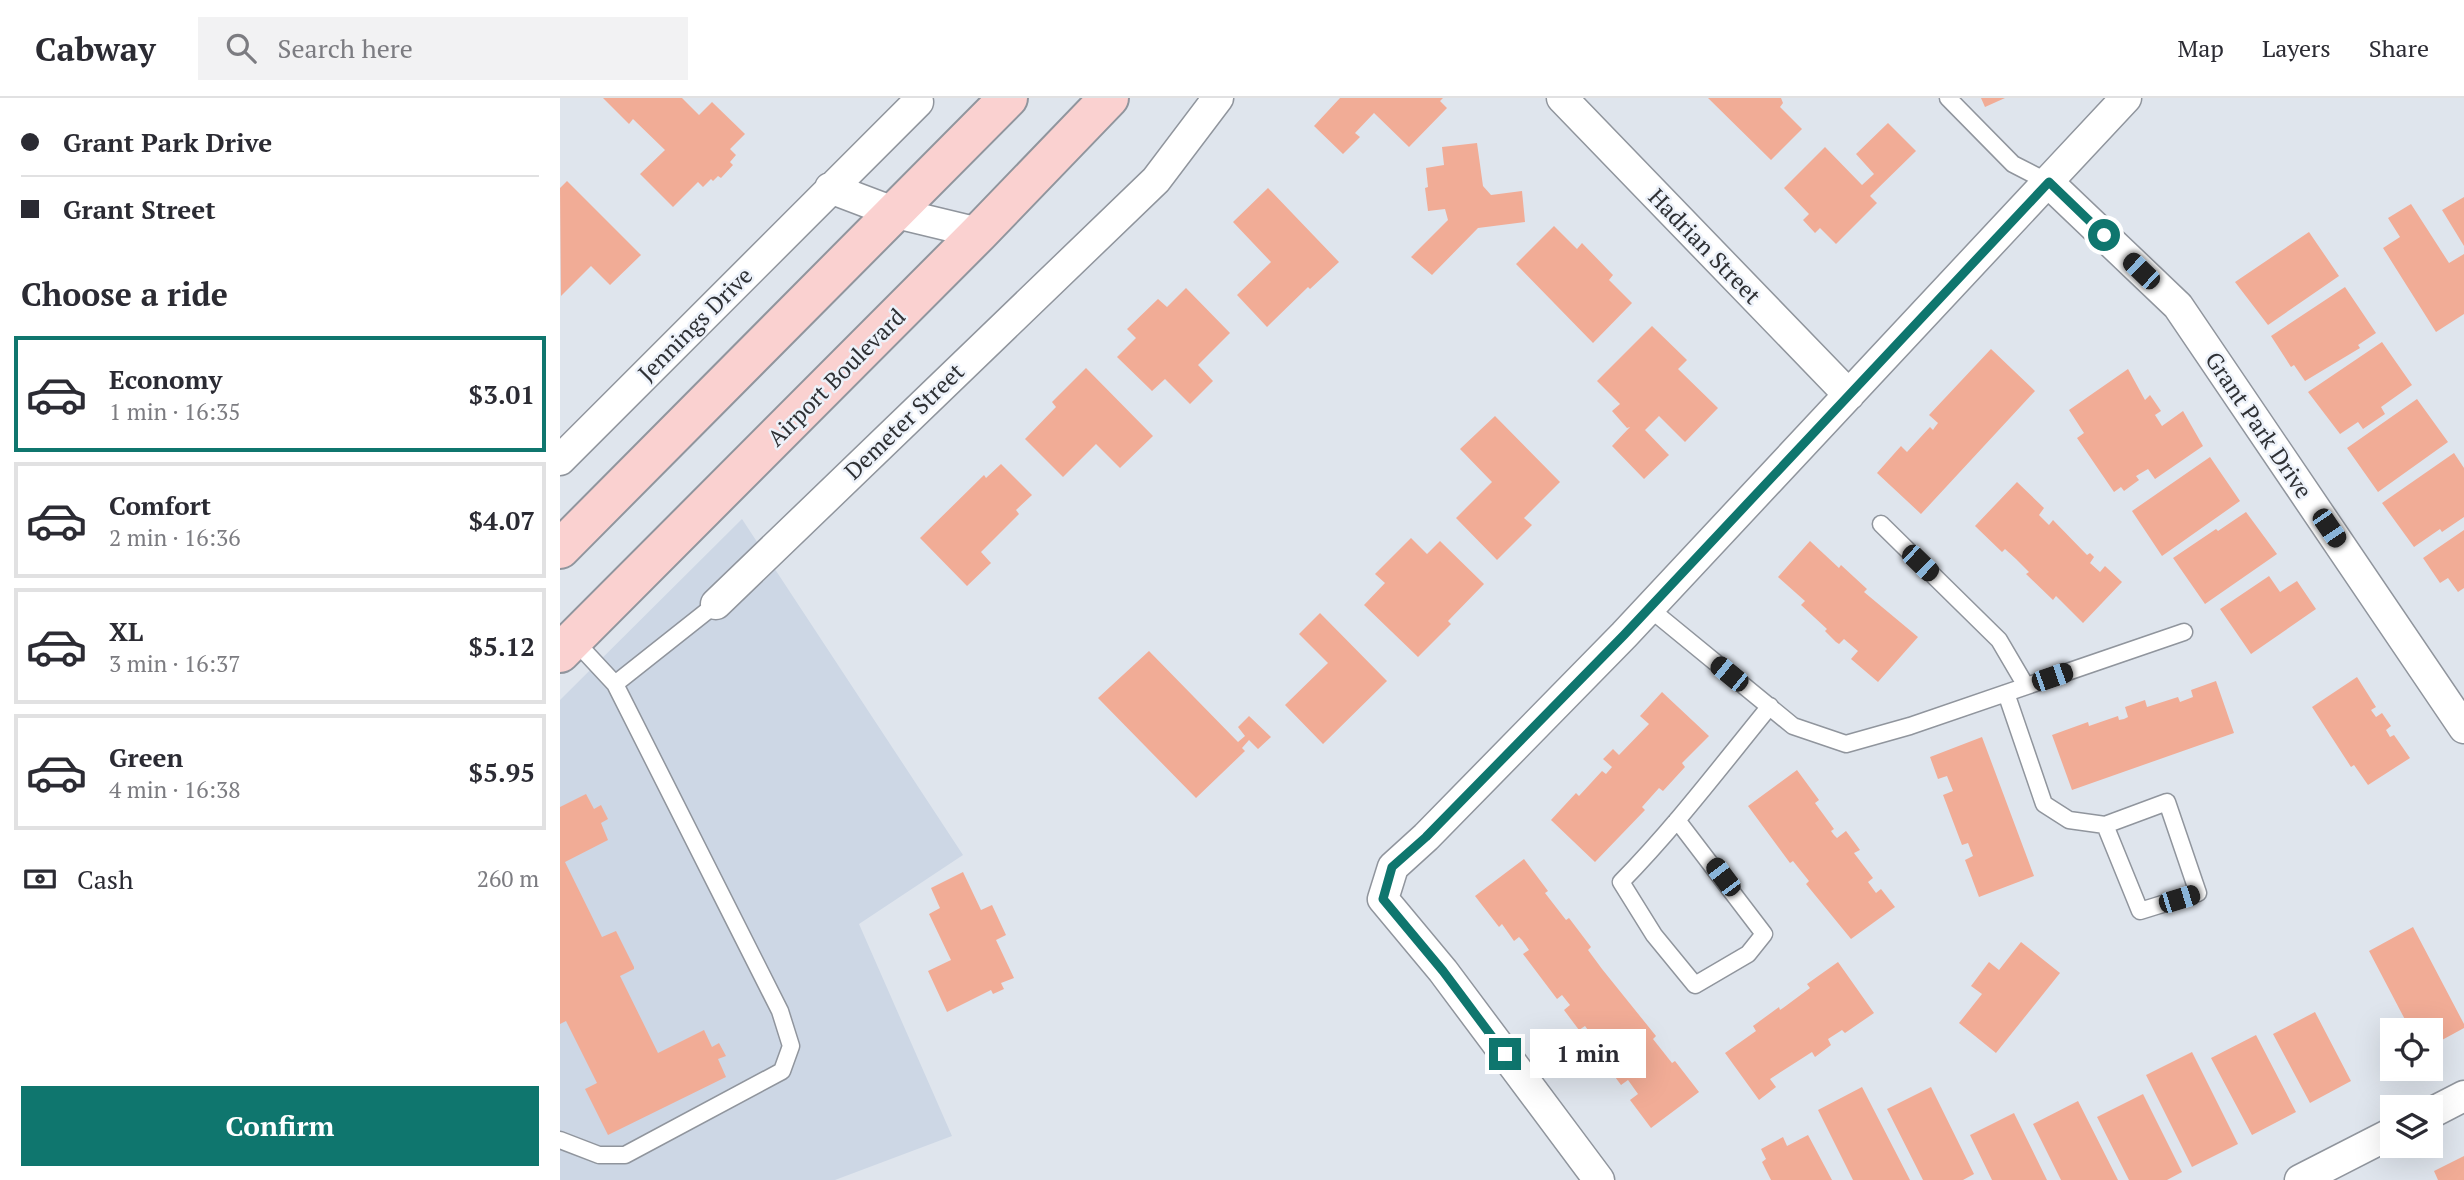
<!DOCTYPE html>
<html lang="en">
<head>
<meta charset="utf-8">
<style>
  body { margin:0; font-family:"PT Serif",serif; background:#f2f2f3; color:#2b2b33; height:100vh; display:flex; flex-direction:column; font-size:26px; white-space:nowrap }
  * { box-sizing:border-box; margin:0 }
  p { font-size:23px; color:#7c7c81 }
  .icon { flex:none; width:38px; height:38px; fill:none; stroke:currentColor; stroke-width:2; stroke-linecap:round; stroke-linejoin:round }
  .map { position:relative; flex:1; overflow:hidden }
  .side { display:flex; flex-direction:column; background:#fff; width:560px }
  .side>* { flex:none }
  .top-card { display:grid; align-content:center; height:154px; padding:0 21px; background:#fff }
  .controls { position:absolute; left:1820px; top:920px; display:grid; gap:14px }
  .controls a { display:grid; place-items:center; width:63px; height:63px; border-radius:0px; background:#fff; box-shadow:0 7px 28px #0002; font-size:35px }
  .end { position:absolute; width:32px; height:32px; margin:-16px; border:9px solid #0f766e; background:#fff; box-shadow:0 0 0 4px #fff }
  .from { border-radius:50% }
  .bubble { position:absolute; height:49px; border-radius:0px; background:#fff; box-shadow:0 7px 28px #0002; font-size:23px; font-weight:700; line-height:49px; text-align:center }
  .car { position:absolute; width:21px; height:42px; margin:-21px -10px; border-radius:9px; box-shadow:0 0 5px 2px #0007; background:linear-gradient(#222 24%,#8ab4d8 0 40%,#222 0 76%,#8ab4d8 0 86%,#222 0) }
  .top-card b { display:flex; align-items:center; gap:24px; height:66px; font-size:26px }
  .top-card b+b { border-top:2px solid #e1e1e2 }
  .top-card i { width:18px; height:18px; background:#2b2b33 }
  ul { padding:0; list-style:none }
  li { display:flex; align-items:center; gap:21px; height:116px; margin:0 14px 10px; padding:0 7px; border:4px solid #e1e1e2; border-radius:0px }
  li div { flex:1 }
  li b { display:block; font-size:26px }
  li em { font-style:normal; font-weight:700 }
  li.active { border-color:#0f766e }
  li>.icon { width:63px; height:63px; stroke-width:1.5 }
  h2 { padding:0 21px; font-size:32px; line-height:84px }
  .pay { display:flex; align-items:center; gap:18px; height:77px; padding:0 21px; font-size:26px }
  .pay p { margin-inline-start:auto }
  .button { display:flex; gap:14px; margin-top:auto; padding:14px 21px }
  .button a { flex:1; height:80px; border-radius:0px; background:#0f766e; color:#fff; font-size:28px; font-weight:700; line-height:80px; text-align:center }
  header { display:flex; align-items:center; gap:42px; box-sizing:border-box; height:98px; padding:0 35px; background:#fff; border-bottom:2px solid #e1e1e2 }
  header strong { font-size:33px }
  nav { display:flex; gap:38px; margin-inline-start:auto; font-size:24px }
  .search { width:490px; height:63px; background:#f2f2f3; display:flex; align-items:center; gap:18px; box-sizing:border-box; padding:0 24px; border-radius:0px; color:#7c7c81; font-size:26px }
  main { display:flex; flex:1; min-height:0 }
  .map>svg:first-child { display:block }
  .built { fill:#cdd7e5 }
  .building { fill:#f1ac96 }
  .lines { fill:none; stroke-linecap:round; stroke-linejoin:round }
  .lane-casing { stroke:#90959d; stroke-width:19 }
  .street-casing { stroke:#90959d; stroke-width:33 }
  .secondary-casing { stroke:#90959d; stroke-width:42 }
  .lane { stroke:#fff; stroke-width:16 }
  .street { stroke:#fff; stroke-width:30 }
  .secondary { stroke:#fad1d0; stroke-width:38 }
  .route { stroke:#0f766e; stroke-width:9 }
  .labels { text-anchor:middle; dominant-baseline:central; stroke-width:5; stroke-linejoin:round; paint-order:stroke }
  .street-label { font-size:23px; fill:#2e3034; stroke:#edf2fa }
</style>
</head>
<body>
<header>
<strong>Cabway</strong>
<div class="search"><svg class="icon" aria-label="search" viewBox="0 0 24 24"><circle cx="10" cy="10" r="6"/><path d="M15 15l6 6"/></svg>Search here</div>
<nav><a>Map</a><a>Layers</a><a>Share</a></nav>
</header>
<main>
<section class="side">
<div class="top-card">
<b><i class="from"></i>Grant Park Drive</b>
<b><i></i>Grant Street</b>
</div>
<h2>Choose a ride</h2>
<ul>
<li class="active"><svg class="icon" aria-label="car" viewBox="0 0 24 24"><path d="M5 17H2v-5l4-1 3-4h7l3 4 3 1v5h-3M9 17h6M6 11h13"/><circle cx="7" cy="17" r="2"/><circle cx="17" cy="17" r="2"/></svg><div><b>Economy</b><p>1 min · 16:35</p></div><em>$3.01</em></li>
<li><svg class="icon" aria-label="car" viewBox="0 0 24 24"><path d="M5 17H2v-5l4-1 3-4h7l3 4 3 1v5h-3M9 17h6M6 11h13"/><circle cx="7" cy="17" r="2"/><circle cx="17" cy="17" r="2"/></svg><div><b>Comfort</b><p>2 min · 16:36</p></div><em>$4.07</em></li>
<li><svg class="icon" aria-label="car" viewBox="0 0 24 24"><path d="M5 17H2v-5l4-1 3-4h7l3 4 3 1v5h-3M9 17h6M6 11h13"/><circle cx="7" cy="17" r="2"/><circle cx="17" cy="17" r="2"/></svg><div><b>XL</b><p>3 min · 16:37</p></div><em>$5.12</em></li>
<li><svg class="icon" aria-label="car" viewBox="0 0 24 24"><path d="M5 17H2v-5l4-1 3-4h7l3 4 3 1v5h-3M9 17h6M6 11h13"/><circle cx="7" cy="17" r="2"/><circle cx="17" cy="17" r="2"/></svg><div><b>Green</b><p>4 min · 16:38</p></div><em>$5.95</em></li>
</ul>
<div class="pay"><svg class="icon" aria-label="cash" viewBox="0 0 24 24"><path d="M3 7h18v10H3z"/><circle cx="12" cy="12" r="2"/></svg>Cash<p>260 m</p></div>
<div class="button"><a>Confirm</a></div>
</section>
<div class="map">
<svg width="1904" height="1082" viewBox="0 0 1904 1082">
  <rect width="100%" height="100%" fill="#dfe5ed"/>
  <path class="built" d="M182 421 403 757 299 826 392 1038 275 1082H0V602Z"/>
  <path class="building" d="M43 0H122L139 17 152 4 185 36 170 51 176 57 170 64 173 67 161 80 158 78 153 83 151 81 143 89 138 84 113 109 80 76 105 52 73 21 69 26Z
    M780 0H883L880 3 887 10 849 49 814 15 795 35 800 39 783 56 754 28Z
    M1148 0H1221L1223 5 1220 9 1242 31 1211 62Z
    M1421 0H1445L1425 9Z
    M1328 25 1356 53 1310 98 1317 105 1276 146 1260 130 1255 135 1243 122 1249 116 1224 90 1265 49 1302 87 1314 76 1296 56Z
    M917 45 923 88 931 97 962 93 965 124 918 130 872 177 851 159 888 122 885 111 868 113 865 90 868 89 866 70 884 67 882 49Z
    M7 83 81 157 50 187 31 168 1 198 0 90Z
    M708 90 779 164 750 191 748 189 707 229 677 197 711 164 673 124Z
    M1904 99V148L1882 112Z
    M1851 106 1889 165 1904 156V216L1876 234 1823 150 1840 139 1828 120Z
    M994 128 1017 151 1022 145 1053 177 1049 182 1072 205 1033 245 956 166Z
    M1749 134 1779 178 1708 227 1675 184Z
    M1785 189 1816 235 1798 247 1800 250 1745 283 1734 267 1731 269 1711 238Z
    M626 190 670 235 638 267 653 283 630 306 605 281 592 293 557 259 576 240 567 231 598 201 607 209Z
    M1092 228 1127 262 1118 271 1158 310 1125 344 1099 318 1085 332 1109 357 1084 381 1052 348 1070 329 1067 330 1052 313 1060 306 1037 283Z
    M1822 244 1852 287 1821 309 1825 316 1803 331 1798 324 1780 336 1748 294Z
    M1431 251 1475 293 1361 416 1317 375 1341 348 1347 354 1370 329 1373 332 1375 329 1378 325 1369 317Z
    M526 270 593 338 560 370 536 346 503 379 465 341 496 309 492 304Z
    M1568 271 1585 302 1590 297 1601 313 1595 317 1602 328 1623 313 1643 348 1595 381 1588 371 1576 378 1579 382 1564 393 1561 389 1554 394 1517 340 1524 335 1509 312Z
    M1857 301 1888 344 1818 394 1787 350Z
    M935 318 1000 384 964 420 972 427 937 462 896 420 932 384 900 351Z
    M1894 355 1904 370V419L1882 434 1880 431 1854 449 1822 405Z
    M1650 359 1680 403 1602 458 1572 413Z
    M441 366 472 397 456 412 459 416 421 454 431 465 407 488 360 440 424 377 426 380Z
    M1457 384 1484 410 1479 417 1489 427 1493 422 1527 457 1530 455 1534 459 1530 465 1540 474 1545 468 1562 484 1523 525 1496 498 1493 502 1466 476 1469 474 1456 461 1445 451 1442 454 1415 428Z
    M1686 414 1717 456 1645 506 1613 460 1656 431 1658 433Z
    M1904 432V490L1898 494 1888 480 1880 485 1863 460Z
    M851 440 867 456 880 443 924 486 888 523 891 526 858 559 804 507 825 485 815 476Z
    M1250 443 1279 470 1281 467 1307 491 1304 494 1358 539 1318 584 1291 561 1298 553 1284 541 1279 546 1276 544 1265 533 1267 531 1241 507 1245 503 1218 479Z
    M1709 478 1720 494 1737 483 1756 511 1691 556 1660 511Z
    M760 515 827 583 763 646 725 607 768 565 739 536Z
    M589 553 678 644 685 638 678 629 689 618 711 639 698 651 689 642 682 650 685 653 636 700 538 600Z
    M1797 579 1816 609 1811 612 1816 619 1822 615 1831 628 1826 632 1830 639 1834 637 1850 660 1808 687 1794 667 1791 669 1752 609Z
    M1656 583 1674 635 1512 692 1492 637 1528 624 1529 628 1558 618 1559 622 1564 621 1568 619 1565 609 1585 602 1587 609 1618 599 1620 604 1633 599 1631 592Z
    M1102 594 1149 638 1122 665 1125 669 1103 693 1099 690 1082 709 1085 712 1035 764 991 722 1016 695 1019 698 1042 673 1046 676 1052 669 1043 661 1053 651 1059 657 1089 626 1080 618Z
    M1422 639 1474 778 1419 799 1405 762 1413 758 1408 745 1402 747 1383 697 1393 693 1387 678 1378 681 1370 659Z
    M1237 672 1259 702 1255 705 1274 731 1271 733 1274 737 1277 740 1286 733 1300 752 1294 755 1313 780 1308 784 1316 795 1321 791 1335 809 1291 841 1246 786 1249 783 1233 763 1230 765 1188 708Z
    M26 696 34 711 41 707 48 721 41 725 48 742 5 764 42 839 56 833 74 869V871L60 878 98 955 144 932 152 949 159 945 166 958 158 961 166 979 48 1037 25 991 37 985 6 923 0 926V709Z
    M964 761 988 793 985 795 1006 822 1009 820 1031 849 1028 852 1042 871 1096 938 1093 941 1112 965 1115 963 1139 994 1091 1030 1070 1002 1078 996 1068 982 1061 987 1028 942 1033 939 1025 928 1019 932 1004 912 1010 907 1002 897 997 901 963 856 969 852 962 842 959 839 954 843 942 826 939 829 915 798Z
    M403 774 421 812 432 807 446 837 436 842 454 880 441 885 444 891 433 896 431 892 387 914 368 873 391 862 369 816 380 810 371 790Z
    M1853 829 1904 926V930L1871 948V933H1851L1809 853Z
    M1461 844 1500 875 1436 955 1399 925 1422 896 1411 888 1429 864 1439 872Z
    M1278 864 1314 915 1285 935 1282 932 1268 941 1271 947 1255 959 1252 954 1210 981 1216 989 1199 1002 1165 955 1196 933 1193 928 1219 909 1220 912 1223 910 1250 890 1247 886Z
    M1755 914 1791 983 1750 1005 1713 936Z
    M1696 937 1736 1014 1692 1037 1651 960Z
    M1632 954 1678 1046 1632 1069 1586 977Z
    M1302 989 1350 1082H1293L1258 1012Z
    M1371 989 1414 1076 1403 1082H1363L1327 1011Z
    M1583 996 1622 1074 1607 1082H1569L1537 1019Z
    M1518 1003 1558 1082H1501L1473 1026Z
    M1454 1015 1487 1082H1432L1410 1037Z
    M1248 1037 1272 1082H1211L1202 1064 1206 1061 1201 1051 1223 1039 1227 1048Z
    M1904 1058V1082H1878L1874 1073Z"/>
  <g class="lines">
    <g class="lane-casing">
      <path id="lane" d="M1388 0 1453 66 1488 84
        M1321 426 1439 542 1466 588
        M1089 510 1233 628 1286 646 1350 628 1624 534
        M14 542 55 586 156 506
        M1446 595 1484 706 1509 722 1545 727 1580 813 1638 795 1607 704 1545 727
        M1117 722 1204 836 1188 856 1135 887 1094 837 1061 784C1115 729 1161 668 1210 608
        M0 1042 39 1057H65L222 973 231 948 220 913 55 586"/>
    </g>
    <g class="street-casing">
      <path id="street" d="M1002 0 1289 297
        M1488 84 1618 208 1904 630
        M270 90 336 115 419 135
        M0 362 358 4
        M156 506 596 82 658 0
        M1871 1015 1904 998
        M1039 1082 883 873 823 801 833 769 866 739 1064 537 1566 0
        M1740 1082 1832 1035"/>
    </g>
    <g class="secondary-casing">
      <path id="secondary" d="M0 451 448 0
        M0 555 419 135 549 0"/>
    </g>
    <use href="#lane" class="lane"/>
    <use href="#street" class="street"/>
    <use href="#secondary" class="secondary"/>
  </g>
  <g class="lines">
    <path class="route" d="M945 956 883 873 823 801 832 769 866 739 1064 537 1489 84 1544 137"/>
  </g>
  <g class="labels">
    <g class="street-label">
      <text transform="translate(1145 148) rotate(46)">Hadrian Street</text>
      <text transform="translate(135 226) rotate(-45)">Jennings Drive</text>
      <text transform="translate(276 279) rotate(-45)">Airport Boulevard</text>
      <text transform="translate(344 323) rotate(-44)">Demeter Street</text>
      <text transform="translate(1699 327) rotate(56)">Grant Park Drive</text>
    </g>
  </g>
</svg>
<div class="controls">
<a><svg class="icon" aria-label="locate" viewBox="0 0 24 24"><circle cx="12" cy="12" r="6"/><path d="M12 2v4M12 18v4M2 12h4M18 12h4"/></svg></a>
<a><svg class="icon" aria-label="layers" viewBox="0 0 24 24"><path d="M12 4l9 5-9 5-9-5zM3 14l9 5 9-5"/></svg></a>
</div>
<i class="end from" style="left:1544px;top:137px"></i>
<i class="end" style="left:945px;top:956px"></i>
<div class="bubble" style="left:970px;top:931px;width:116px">1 min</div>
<i class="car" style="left:1581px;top:173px;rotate:314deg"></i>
<i class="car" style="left:1769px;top:430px;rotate:146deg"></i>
<i class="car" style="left:1360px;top:465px;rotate:134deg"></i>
<i class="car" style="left:1169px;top:576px;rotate:309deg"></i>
<i class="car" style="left:1492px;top:579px;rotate:71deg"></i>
<i class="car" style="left:1163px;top:779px;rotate:323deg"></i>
<i class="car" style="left:1619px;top:801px;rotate:73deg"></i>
</div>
</main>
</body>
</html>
